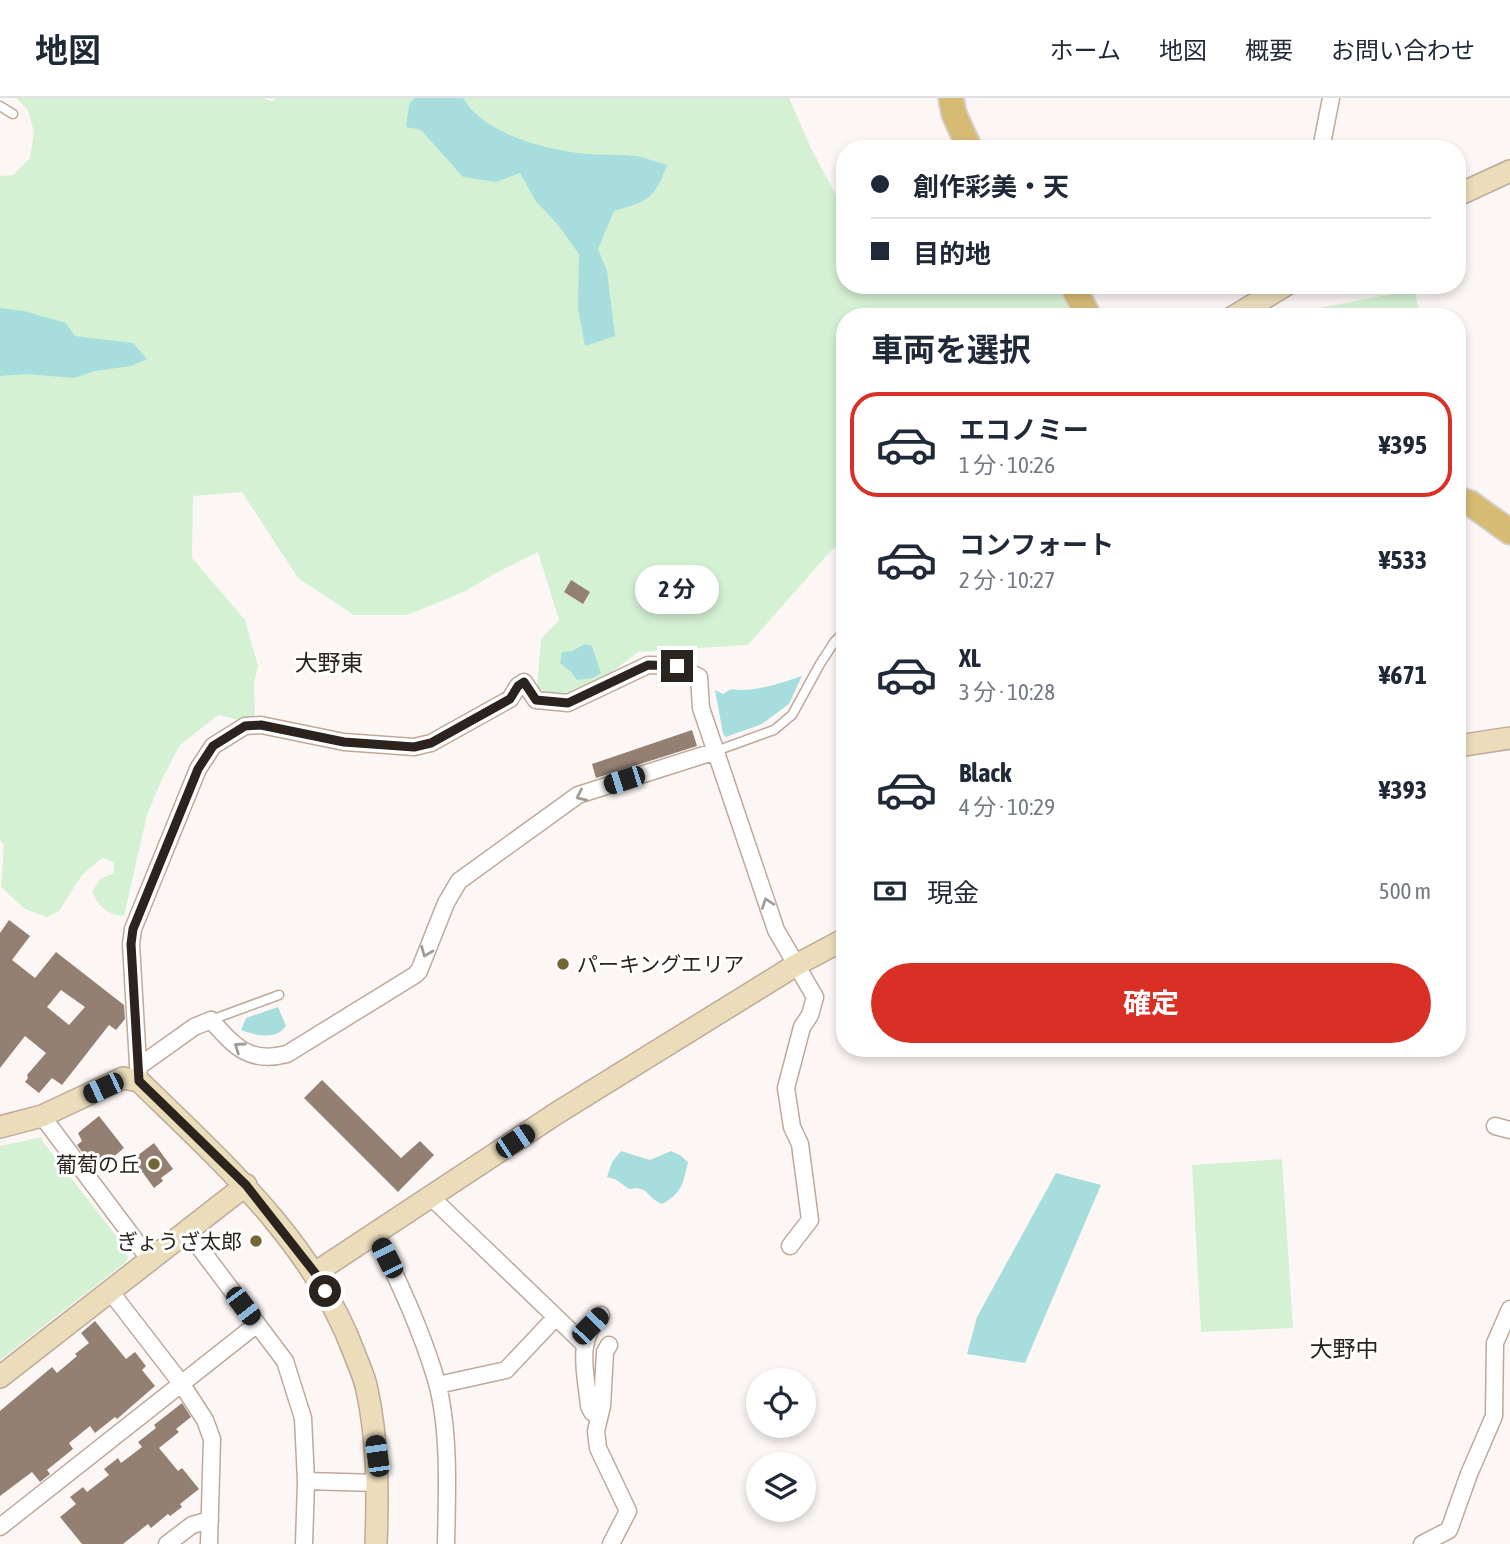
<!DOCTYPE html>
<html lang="ja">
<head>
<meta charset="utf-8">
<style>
  body { margin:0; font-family:"Asap Condensed","Noto Sans JP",sans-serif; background:#f6f6f7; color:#1f2937; height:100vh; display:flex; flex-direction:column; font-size:26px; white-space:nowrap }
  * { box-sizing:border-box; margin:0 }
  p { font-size:23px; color:#747a83 }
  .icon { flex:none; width:38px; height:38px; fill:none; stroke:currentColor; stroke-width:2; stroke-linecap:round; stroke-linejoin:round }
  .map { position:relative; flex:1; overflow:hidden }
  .drawer { position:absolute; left:836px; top:210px; width:630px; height:749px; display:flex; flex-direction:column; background:#fff; border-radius:28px; box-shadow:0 4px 10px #0003 }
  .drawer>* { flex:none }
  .top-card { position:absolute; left:836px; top:42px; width:630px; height:154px; border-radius:28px; box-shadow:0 4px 10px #0003; display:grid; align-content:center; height:154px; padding:0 35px; background:#fff }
  .tools { position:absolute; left:746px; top:1270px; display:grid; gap:14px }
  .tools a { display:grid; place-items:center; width:70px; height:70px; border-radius:50%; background:#fff; box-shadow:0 4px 10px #0003; font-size:35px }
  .end { position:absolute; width:32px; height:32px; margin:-16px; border:9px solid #2b231d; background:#fff; box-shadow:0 0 0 4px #fff }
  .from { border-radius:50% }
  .bubble { position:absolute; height:49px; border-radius:24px; background:#fff; box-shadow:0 4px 10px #0003; font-size:23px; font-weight:700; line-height:49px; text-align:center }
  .car { position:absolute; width:21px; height:42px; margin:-21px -10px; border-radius:9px; box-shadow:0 0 5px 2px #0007; background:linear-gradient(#222 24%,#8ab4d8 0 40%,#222 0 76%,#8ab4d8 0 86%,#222 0) }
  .top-card b { display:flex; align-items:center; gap:24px; height:66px; font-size:26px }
  .top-card b+b { border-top:2px solid #e0e1e3 }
  .top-card i { width:18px; height:18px; background:#1f2937 }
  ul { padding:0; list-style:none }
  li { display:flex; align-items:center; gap:21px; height:105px; margin:0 14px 10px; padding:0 21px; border:4px solid transparent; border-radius:28px }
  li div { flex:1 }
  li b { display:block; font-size:26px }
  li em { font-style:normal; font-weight:700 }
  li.selected { border-color:#d93025 }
  li>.icon { width:63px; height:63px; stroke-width:1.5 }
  h2 { padding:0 35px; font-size:32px; line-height:84px }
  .pay { display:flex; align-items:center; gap:18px; height:77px; padding:0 35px; font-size:26px }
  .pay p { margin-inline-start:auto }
  .action { display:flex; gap:14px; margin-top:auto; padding:14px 35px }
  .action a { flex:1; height:80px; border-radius:42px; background:#d93025; color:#fff; font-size:28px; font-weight:700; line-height:80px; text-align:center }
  header { display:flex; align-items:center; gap:42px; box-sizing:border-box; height:98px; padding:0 35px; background:#fff; border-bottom:2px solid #e0e1e3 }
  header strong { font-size:33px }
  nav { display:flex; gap:38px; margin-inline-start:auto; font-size:24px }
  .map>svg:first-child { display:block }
  .green { fill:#d5f1d4 }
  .water { fill:#a7dedd }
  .building { fill:#948072; fill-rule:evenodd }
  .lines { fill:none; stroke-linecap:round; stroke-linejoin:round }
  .lane-casing { stroke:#bfa99b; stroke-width:11 }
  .street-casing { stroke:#bfa99b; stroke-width:19 }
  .secondary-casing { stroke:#bfa99b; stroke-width:24 }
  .primary-casing { stroke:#d5d3d2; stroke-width:28 }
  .lane { stroke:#fff; stroke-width:8 }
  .street { stroke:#fff; stroke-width:16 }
  .secondary { stroke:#ebddba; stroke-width:21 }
  .primary { stroke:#d7bb75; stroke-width:24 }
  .oneway { stroke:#a09c99 }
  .route { stroke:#2b231d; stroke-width:9 }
  .poi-dot { fill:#756735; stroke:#fff; stroke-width:2.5 }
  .labels { text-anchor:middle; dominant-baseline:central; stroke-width:6; stroke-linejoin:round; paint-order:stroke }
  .poi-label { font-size:21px; fill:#2b231d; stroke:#fff; text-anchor:end }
  .neighbourhood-label { font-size:23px; fill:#2b231d; stroke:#fff }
</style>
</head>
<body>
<header>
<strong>地図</strong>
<nav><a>ホーム</a><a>地図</a><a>概要</a><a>お問い合わせ</a></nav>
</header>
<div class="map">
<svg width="1510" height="1446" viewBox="0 0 1510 1446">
  <rect width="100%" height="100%" fill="#fcf7f4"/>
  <path class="green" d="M16 0H264L272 4 276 0H789L810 48 839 103 845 108V187H1056L1073 219H845V440L829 455 748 547 638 554 605 579 566 597 537 591 541 541 559 522 538 454 494 476 466 493 407 517H354L298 480 242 394 193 398 192 460 245 522 258 568 254 585 255 622H239L218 617 180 647 162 681 147 717 124 818C107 816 100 810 92 794L100 781 114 775V764L102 760 82 777 59 813 47 819 25 811 1 789 4 747 0 742V78L13 77 30 60 34 34 28 12Z
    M1414 192 1421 219H1294L1298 214Z
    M42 1039 43 1044 124 1148 128 1160 126 1164 0 1262V1048Z
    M1282 1061 1293 1230 1201 1234 1192 1067Z"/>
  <path class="water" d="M414 0H463C484 37 548 52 587 56 603 57 620 56 636 58 646 60 657 64 667 67 654 102 648 103 614 113L598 151 607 173 615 238 585 248 578 210 579 156 558 127 535 102 520 75 496 84 463 79 421 32 406 29 409 7Z
    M0 210 24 213 66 225 75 238 133 245 147 261 131 268 95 273 74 280 25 276 0 278Z
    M585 546 592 548 601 575 593 580 577 582 571 574 560 565 562 554 572 553Z
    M802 578 789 606 762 626 726 639 723 636 715 592 723 596 731 591C753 595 781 585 802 578Z
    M278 909 286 928C275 943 256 937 241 932L246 920Z
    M621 1053 650 1062 671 1053 680 1057 688 1064C683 1086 682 1095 662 1106 646 1100 649 1087 629 1091L615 1081 607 1079 612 1064Z
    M1056 1075 1101 1087 1025 1265 967 1256 977 1219Z"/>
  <path class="building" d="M571 482 590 494 583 506 564 494Z
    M692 632 697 648 596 680 592 666Z
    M9 822 30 838 12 862 35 880 56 854 124 907 125 921 116 932 109 927 62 987 52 980 39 995 25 984 28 980 27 977 46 955 25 938 0 970V835ZM61 892 85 909 69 927 47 909Z
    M322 982 401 1060 420 1043 434 1057 398 1094 304 1000Z
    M99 1018 124 1050 106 1065 103 1061 93 1069 77 1047 82 1043 78 1035Z
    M154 1045 173 1071 161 1080 163 1083 154 1090 133 1061Z
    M95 1223 126 1261 135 1254 146 1268 142 1272 155 1288 117 1321 115 1319 95 1335 90 1328 69 1345 73 1351 47 1372 50 1376 40 1384 32 1374 0 1398V1313L52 1269 57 1275 77 1258 75 1256 89 1245 81 1235Z
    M182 1305 191 1319 176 1331 179 1334 159 1350 178 1373 182 1370 199 1391 180 1406 182 1409 170 1418 168 1416 151 1430 148 1426 123 1446H82L60 1419 76 1406 70 1399 83 1389 87 1394 109 1377 104 1371 118 1360 121 1365 142 1349 138 1344 156 1330 154 1327Z"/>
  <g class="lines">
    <g class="lane-casing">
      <path id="lane" d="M0 8 13 16
        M716 653 774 632 792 617 820 566 835 543 845 533
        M211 922 279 897"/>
    </g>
    <g class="street-casing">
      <path id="street" d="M1321 51 1331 0
        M138 969 194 929 211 922C234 948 249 966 287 956L415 877 419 873 446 805 459 783 578 697 716 653
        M139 983 131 846 133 831 198 671 213 648 245 628 261 627 344 644 414 649 431 645 510 601 518 588 524 584 536 602 568 605 648 567 677 568 699 579 701 610 776 832 815 899 810 917 802 929 786 990 792 1029 800 1046 810 1122 790 1148
        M42 1018 150 1162
        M1495 1028 1510 1032
        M432 1100 584 1246
        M187 1133 285 1263 303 1320 306 1383 304 1446
        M375 1136C400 1185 422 1233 437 1285 450 1333 447 1396 446 1446
        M110 1193 181 1285 205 1322 212 1341 209 1446
        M609 1247 605 1254 602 1308 596 1333 598 1350 628 1413 611 1446
        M438 1287 506 1272 556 1219
        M598 1318 592 1314 589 1308C586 1274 575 1244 601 1217
        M306 1383 378 1385
        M0 1429 257 1226
        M167 1446 192 1427 210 1422
        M1422 1446 1449 1432 1469 1376 1494 1318 1495 1245 1510 1211"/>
    </g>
    <g class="secondary-casing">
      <path id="secondary" d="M1458 97 1510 73
        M1233 219 1286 187
        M1458 648 1510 640
        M0 1029 42 1018 123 980 139 983C222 1064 314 1145 355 1257 359 1268 365 1280 367 1292 378 1343 378 1394 376 1446
        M315 1175 557 1015 796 867 845 841
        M0 1279 246 1087"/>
    </g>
    <g class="primary-casing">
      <path id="primary" d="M951 0 954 16 970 51
        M1072 187 1089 219
        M1458 401 1470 405 1510 434"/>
    </g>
    <use href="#lane" class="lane"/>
    <use href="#street" class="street"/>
    <use href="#secondary" class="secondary"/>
    <use href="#primary" class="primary"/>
  </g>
  <defs><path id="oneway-chevron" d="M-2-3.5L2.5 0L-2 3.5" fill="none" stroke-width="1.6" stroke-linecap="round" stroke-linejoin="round" transform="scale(1.75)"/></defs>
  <g class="oneway">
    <use href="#oneway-chevron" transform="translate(581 698) rotate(155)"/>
    <use href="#oneway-chevron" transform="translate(767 805) rotate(-109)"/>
    <use href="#oneway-chevron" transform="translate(426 854) rotate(112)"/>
    <use href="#oneway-chevron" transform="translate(239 949) rotate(-145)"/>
  </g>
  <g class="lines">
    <path class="route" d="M325 1193 315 1175 246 1087 139 983 131 846 133 831 198 671 213 648 245 628 261 627 344 644 414 649 431 645 510 601 518 588 524 584 536 602 568 605 648 567 677 568"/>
  </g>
  <g class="poi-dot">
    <circle cx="563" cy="866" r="7"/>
    <circle cx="154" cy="1066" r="7"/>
    <circle cx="256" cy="1143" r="7"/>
  </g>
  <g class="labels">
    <g class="poi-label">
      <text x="577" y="866" text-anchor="start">パーキングエリア</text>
      <text x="140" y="1066">葡萄の丘</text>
      <text x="242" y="1143">ぎょうざ太郎</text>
    </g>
    <g class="neighbourhood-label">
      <text x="329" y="565">大野東</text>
      <text x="1344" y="1251">大野中</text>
    </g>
  </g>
</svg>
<div class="tools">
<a><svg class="icon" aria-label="locate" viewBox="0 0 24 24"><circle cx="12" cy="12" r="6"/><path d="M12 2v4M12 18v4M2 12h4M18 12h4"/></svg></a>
<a><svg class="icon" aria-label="layers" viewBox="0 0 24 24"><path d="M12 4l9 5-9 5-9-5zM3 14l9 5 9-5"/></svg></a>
</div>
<i class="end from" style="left:325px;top:1193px"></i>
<i class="end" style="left:677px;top:568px"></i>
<div class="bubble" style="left:635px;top:467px;width:84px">2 分</div>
<i class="car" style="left:624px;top:682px;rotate:252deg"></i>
<i class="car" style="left:103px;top:990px;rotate:245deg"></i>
<i class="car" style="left:515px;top:1043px;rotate:56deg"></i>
<i class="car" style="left:387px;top:1160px;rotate:333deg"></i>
<i class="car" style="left:243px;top:1208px;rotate:143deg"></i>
<i class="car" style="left:590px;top:1228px;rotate:44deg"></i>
<i class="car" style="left:377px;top:1358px;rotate:352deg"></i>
<div class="top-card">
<b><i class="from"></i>創作彩美・天</b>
<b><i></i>目的地</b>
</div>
<section class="drawer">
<h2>車両を選択</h2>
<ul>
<li class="selected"><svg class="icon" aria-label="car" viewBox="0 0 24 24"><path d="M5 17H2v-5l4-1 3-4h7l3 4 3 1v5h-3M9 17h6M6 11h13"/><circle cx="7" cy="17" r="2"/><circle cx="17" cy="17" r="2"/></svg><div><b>エコノミー</b><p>1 分 · 10:26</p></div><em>¥395</em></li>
<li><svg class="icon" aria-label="car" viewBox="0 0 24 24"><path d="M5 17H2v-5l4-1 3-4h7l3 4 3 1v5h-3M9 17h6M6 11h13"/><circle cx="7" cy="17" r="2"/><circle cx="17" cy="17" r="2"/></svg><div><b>コンフォート</b><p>2 分 · 10:27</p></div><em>¥533</em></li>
<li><svg class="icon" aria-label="car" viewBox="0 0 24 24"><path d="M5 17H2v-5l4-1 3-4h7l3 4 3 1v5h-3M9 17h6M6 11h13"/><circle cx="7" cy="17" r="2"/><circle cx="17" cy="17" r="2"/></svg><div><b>XL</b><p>3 分 · 10:28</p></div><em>¥671</em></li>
<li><svg class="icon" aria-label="car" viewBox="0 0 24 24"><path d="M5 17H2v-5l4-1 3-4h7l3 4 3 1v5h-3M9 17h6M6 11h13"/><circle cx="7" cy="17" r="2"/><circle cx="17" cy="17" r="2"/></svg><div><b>Black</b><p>4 分 · 10:29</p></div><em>¥393</em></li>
</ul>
<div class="pay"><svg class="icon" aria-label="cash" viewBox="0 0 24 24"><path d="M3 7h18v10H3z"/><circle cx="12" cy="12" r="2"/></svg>現金<p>500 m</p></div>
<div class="action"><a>確定</a></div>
</section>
</div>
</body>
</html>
